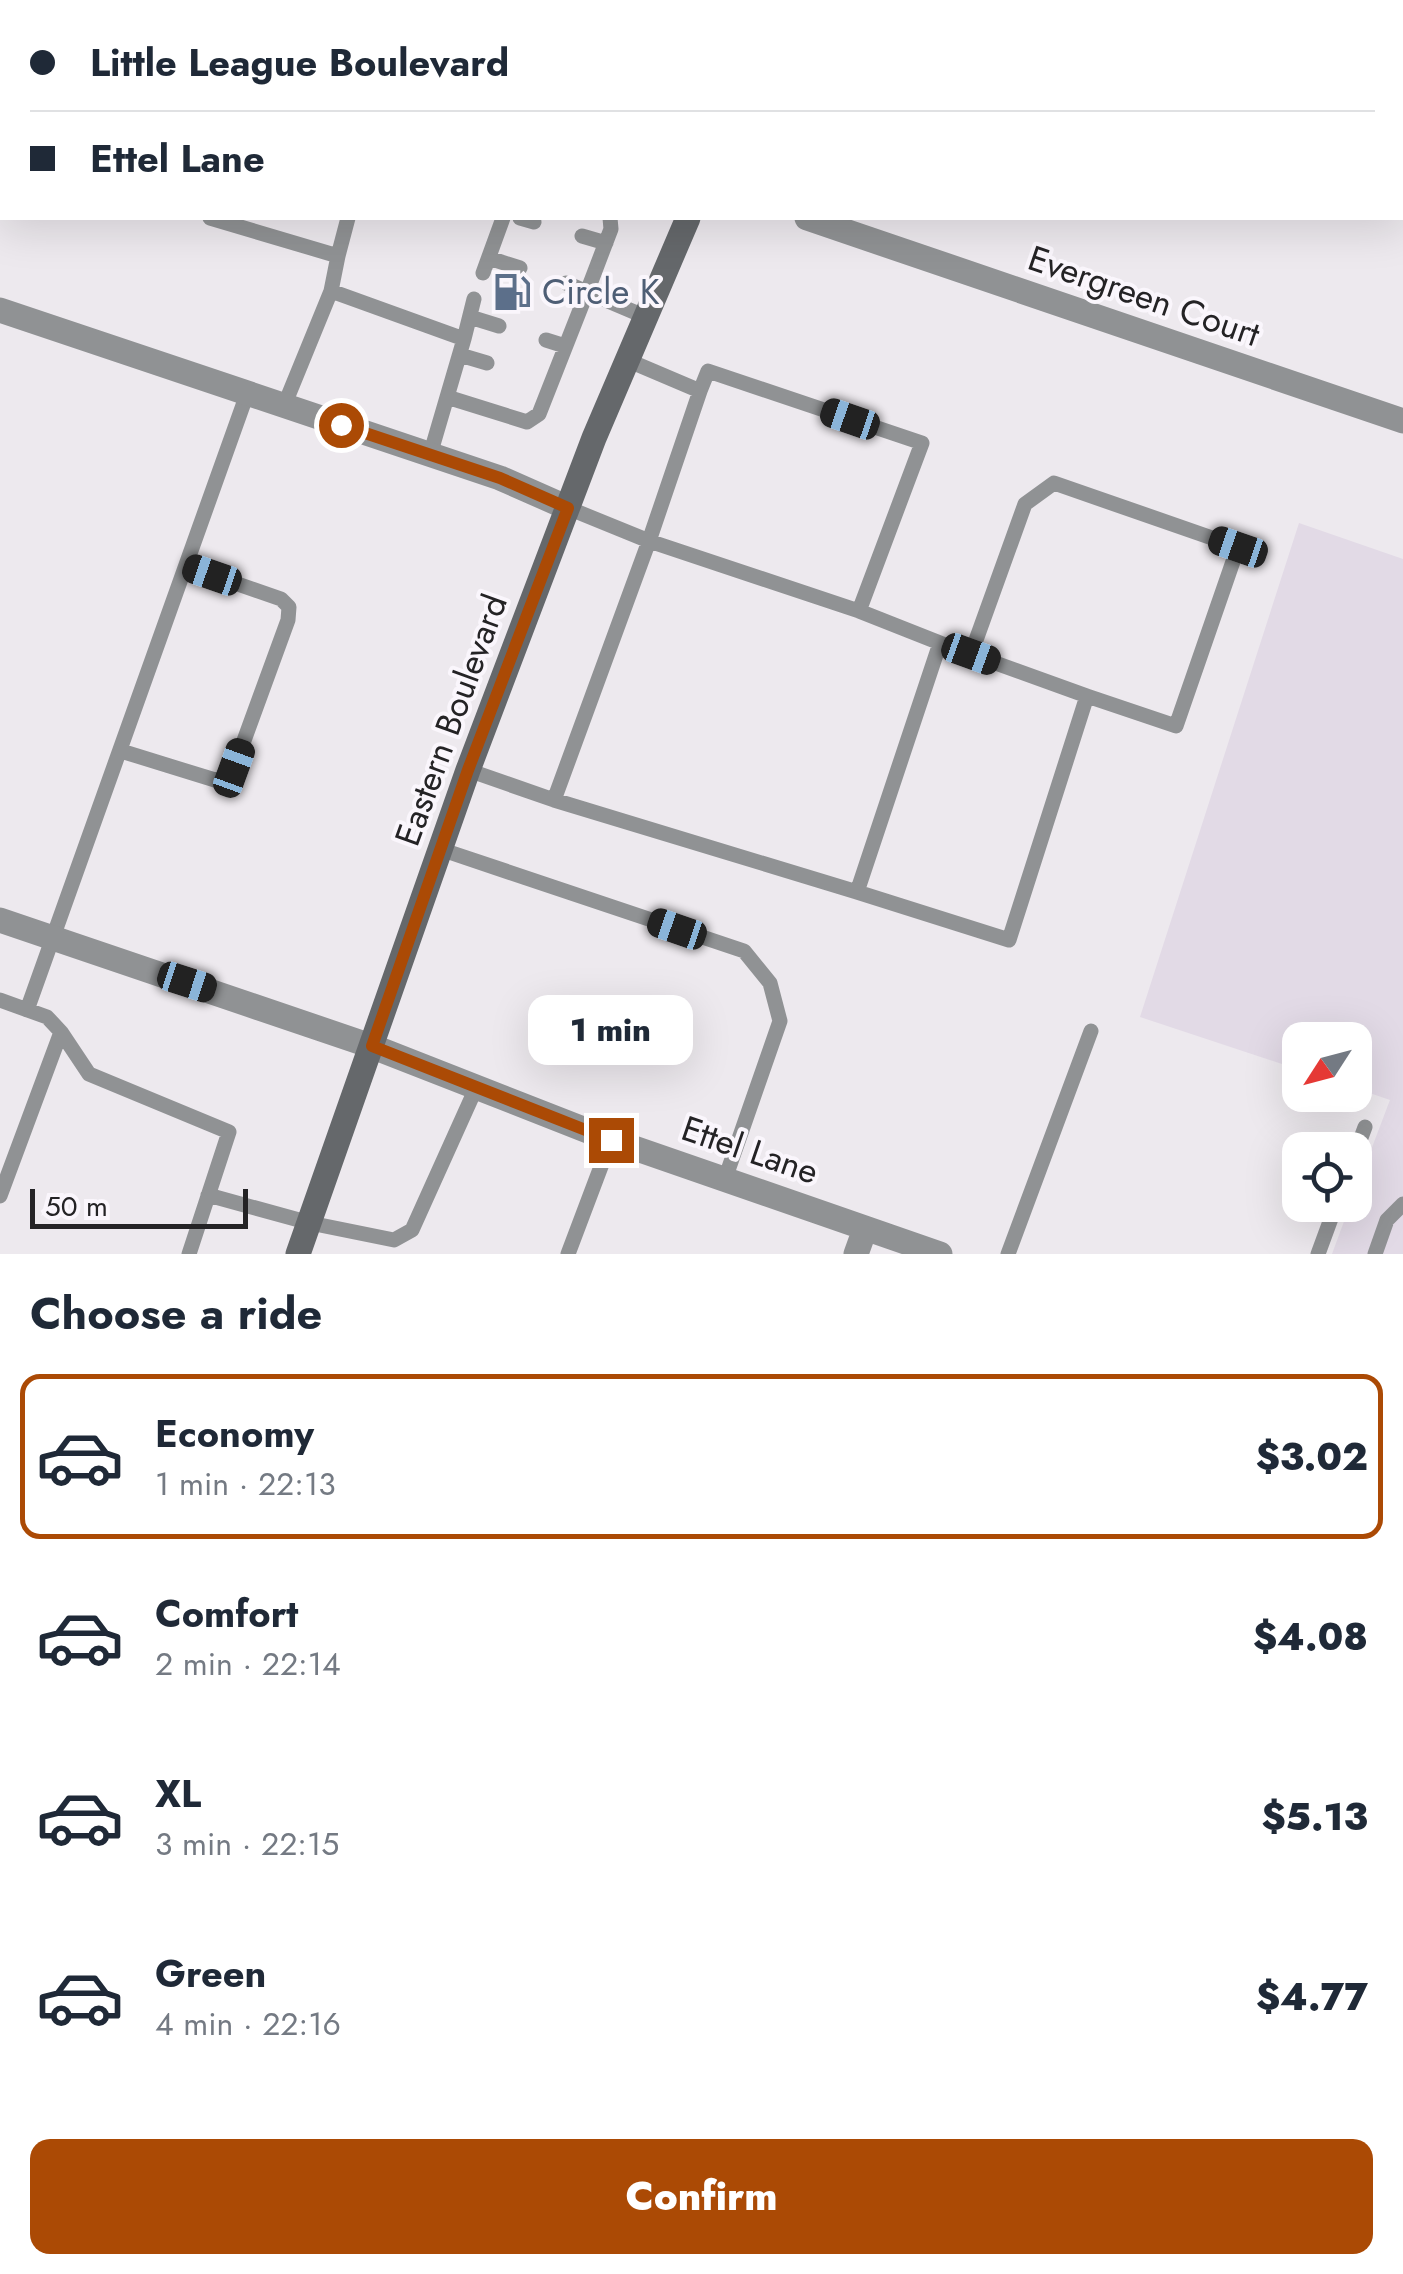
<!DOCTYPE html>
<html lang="en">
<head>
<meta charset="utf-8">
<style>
  body { margin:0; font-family:Jost,sans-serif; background:#f6f6f7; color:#1f2937; height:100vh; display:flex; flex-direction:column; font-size:38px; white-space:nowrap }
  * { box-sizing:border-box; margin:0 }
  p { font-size:32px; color:#747a83 }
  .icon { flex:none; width:55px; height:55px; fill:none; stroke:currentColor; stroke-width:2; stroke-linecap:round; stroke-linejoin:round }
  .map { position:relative; height:1254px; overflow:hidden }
  .panel { display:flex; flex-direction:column; background:#fff; flex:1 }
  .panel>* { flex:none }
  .guide { position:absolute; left:0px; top:0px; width:1405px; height:220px; box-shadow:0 10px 40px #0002; display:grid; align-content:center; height:220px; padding:0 30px; background:#fff }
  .needle { width:65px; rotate:234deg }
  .controls { position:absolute; left:1282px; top:1022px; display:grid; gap:20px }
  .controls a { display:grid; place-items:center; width:90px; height:90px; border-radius:20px; background:#fff; box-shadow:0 10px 40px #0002; font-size:50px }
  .scale { position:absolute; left:30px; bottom:25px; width:218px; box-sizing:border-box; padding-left:10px; border:5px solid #242325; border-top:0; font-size:28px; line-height:35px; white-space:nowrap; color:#242325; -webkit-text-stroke:8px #faf6fc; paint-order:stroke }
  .end { position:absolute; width:45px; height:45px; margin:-22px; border:12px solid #ab4a05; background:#fff; box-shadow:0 0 0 5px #fff }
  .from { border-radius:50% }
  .bubble { position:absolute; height:70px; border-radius:20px; background:#fff; box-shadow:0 10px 40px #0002; font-size:32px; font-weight:800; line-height:70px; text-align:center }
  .car { position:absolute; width:30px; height:60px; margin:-30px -15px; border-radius:12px; box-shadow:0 0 8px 2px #0007; background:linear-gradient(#222 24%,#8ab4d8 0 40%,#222 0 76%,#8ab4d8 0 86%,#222 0) }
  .guide b { display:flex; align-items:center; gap:35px; height:95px; font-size:38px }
  .guide b+b { border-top:2px solid #e0e1e3 }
  .guide i { width:25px; height:25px; background:#1f2937 }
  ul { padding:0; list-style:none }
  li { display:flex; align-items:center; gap:30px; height:165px; margin:0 20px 15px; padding:0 10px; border:5px solid transparent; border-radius:20px }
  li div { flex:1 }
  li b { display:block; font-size:38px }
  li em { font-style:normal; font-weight:800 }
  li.selected { border-color:#ab4a05 }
  li>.icon { width:90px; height:90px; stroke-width:1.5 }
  h2 { padding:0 30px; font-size:45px; line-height:120px }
  .cta { display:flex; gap:20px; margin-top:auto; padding:20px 30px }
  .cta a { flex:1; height:115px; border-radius:20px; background:#ab4a05; color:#fff; font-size:40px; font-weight:800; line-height:115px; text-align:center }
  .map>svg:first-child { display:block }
  .built { fill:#e2dae6 }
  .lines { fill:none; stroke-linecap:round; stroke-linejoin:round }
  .service { stroke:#909294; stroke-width:15 }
  .minor { stroke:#909294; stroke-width:25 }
  .tertiary { stroke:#909294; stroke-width:25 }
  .secondary { stroke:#65686b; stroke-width:25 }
  .route { stroke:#ab4a05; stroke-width:12 }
  .labels { text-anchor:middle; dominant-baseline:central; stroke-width:8; stroke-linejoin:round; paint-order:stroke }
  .service-label { font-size:35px; fill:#4e5e75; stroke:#faf6fc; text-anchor:start }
  .street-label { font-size:35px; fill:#242325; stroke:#faf6fc }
</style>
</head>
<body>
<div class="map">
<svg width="1403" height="1254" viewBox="0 0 1403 1254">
  <rect width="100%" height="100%" fill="#ede9ee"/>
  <path class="built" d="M1299 523 1403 559V1254H1332L1350 1205H1355V1192L1390 1100 1355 1088V1040H1300V1070L1140 1017Z"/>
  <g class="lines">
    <path class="service" d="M244 0 247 2
      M167 2 168 0
      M423 2 424 0
      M658 2 659 0
      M0 150H2
      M210 218 338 256 331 291 284 406
      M520 218 534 222
      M582 236 606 243
      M338 256 348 218
      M489 258 520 268
      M483 273 503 218
      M566 283 587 292 611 229 610 218
      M331 291 464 339 430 455
      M470 317 499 326
      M464 339 474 299
      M546 340 565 346
      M460 355 487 363
      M627 360 700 391 649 541 859 611 922 443 708 371 700 391
      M447 397 527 422 539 414 587 292 646 317
      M568 508 649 541 554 800 857 892 940 643 859 611
      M971 654 1025 504 1054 483 1238 547 1176 726 1087 696
      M121 751 215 780 224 778 234 768 288 620 289 607 281 599 186 566
      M468 770 554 800
      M440 849 744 951 770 983 780 1021 725 1179
      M857 892 1009 940 1087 696 940 643
      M0 1000 47 1017 61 1032 89 1074 229 1132 189 1254
      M27 1010 247 394
      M1355 1154 1365 1127
      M208 1195 310 1223 394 1240 412 1230 476 1088
      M0 1196 61 1032
      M568 1254 611 1140
      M1008 1254 1091 1031
      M1318 1254 1336 1205
      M1375 1254 1387 1220 1403 1204"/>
    <path class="minor" d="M947 0 955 2
      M1402 133H1403
      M807 218 1403 421
      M371 1046 611 1140 940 1254
      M856 1254 865 1229"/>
    <path class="tertiary" d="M0 310 500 478 568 508
      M0 920 371 1046"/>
    <path class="secondary" d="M786 2 787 0
      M298 1254 468 770 594 438 688 218"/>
  </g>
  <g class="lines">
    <path class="route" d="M341 425 500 478 568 508 468 770 372 1046 611 1140"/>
  </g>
  <defs>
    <g id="fuel-bare" transform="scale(3)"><path d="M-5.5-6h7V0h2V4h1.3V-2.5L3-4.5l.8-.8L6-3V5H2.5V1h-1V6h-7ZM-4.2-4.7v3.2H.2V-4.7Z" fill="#5c6f8a" stroke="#faf6fc" stroke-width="2.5" paint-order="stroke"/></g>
  </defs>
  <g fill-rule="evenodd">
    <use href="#fuel-bare" x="512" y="292"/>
  </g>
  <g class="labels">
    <g class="service-label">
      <text x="542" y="292">Circle K</text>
    </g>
    <g class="street-label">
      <text transform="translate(1144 296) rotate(19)">Evergreen Court</text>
      <text transform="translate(451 720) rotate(-70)">Eastern Boulevard</text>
      <text transform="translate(750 1150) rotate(19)">Ettel Lane</text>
    </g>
  </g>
</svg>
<div class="controls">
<a><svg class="needle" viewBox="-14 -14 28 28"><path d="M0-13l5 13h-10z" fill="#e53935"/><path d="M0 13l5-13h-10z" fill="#747a83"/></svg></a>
<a><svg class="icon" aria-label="locate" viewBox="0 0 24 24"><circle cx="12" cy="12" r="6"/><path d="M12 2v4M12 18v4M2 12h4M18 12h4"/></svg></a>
</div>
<div class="scale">50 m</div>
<i class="end from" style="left:341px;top:425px"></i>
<i class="end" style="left:611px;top:1140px"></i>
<div class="bubble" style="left:528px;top:995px;width:165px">1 min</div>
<i class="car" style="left:850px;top:419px;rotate:289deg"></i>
<i class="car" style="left:1238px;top:547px;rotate:289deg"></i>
<i class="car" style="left:212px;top:575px;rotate:289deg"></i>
<i class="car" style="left:971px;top:654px;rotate:110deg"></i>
<i class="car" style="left:234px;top:768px;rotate:20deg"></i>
<i class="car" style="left:677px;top:929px;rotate:289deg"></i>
<i class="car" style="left:187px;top:982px;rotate:108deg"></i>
<div class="guide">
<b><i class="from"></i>Little League Boulevard</b>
<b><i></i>Ettel Lane</b>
</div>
</div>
<section class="panel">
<h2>Choose a ride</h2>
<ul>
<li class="selected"><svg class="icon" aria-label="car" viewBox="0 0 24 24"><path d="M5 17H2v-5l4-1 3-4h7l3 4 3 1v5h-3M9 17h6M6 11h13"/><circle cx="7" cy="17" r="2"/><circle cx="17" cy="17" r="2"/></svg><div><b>Economy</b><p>1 min · 22:13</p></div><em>$3.02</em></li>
<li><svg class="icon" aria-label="car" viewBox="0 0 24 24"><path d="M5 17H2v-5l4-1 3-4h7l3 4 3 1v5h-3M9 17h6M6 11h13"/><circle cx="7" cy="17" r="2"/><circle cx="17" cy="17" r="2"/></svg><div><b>Comfort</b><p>2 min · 22:14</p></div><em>$4.08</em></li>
<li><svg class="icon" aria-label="car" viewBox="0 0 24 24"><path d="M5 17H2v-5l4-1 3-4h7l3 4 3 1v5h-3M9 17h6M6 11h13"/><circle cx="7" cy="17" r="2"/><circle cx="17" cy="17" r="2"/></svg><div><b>XL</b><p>3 min · 22:15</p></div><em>$5.13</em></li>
<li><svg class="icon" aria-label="car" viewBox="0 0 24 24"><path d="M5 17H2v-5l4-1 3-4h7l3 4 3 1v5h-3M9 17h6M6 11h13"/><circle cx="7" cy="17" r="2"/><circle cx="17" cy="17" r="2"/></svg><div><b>Green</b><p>4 min · 22:16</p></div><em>$4.77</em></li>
</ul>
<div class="cta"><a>Confirm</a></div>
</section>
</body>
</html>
